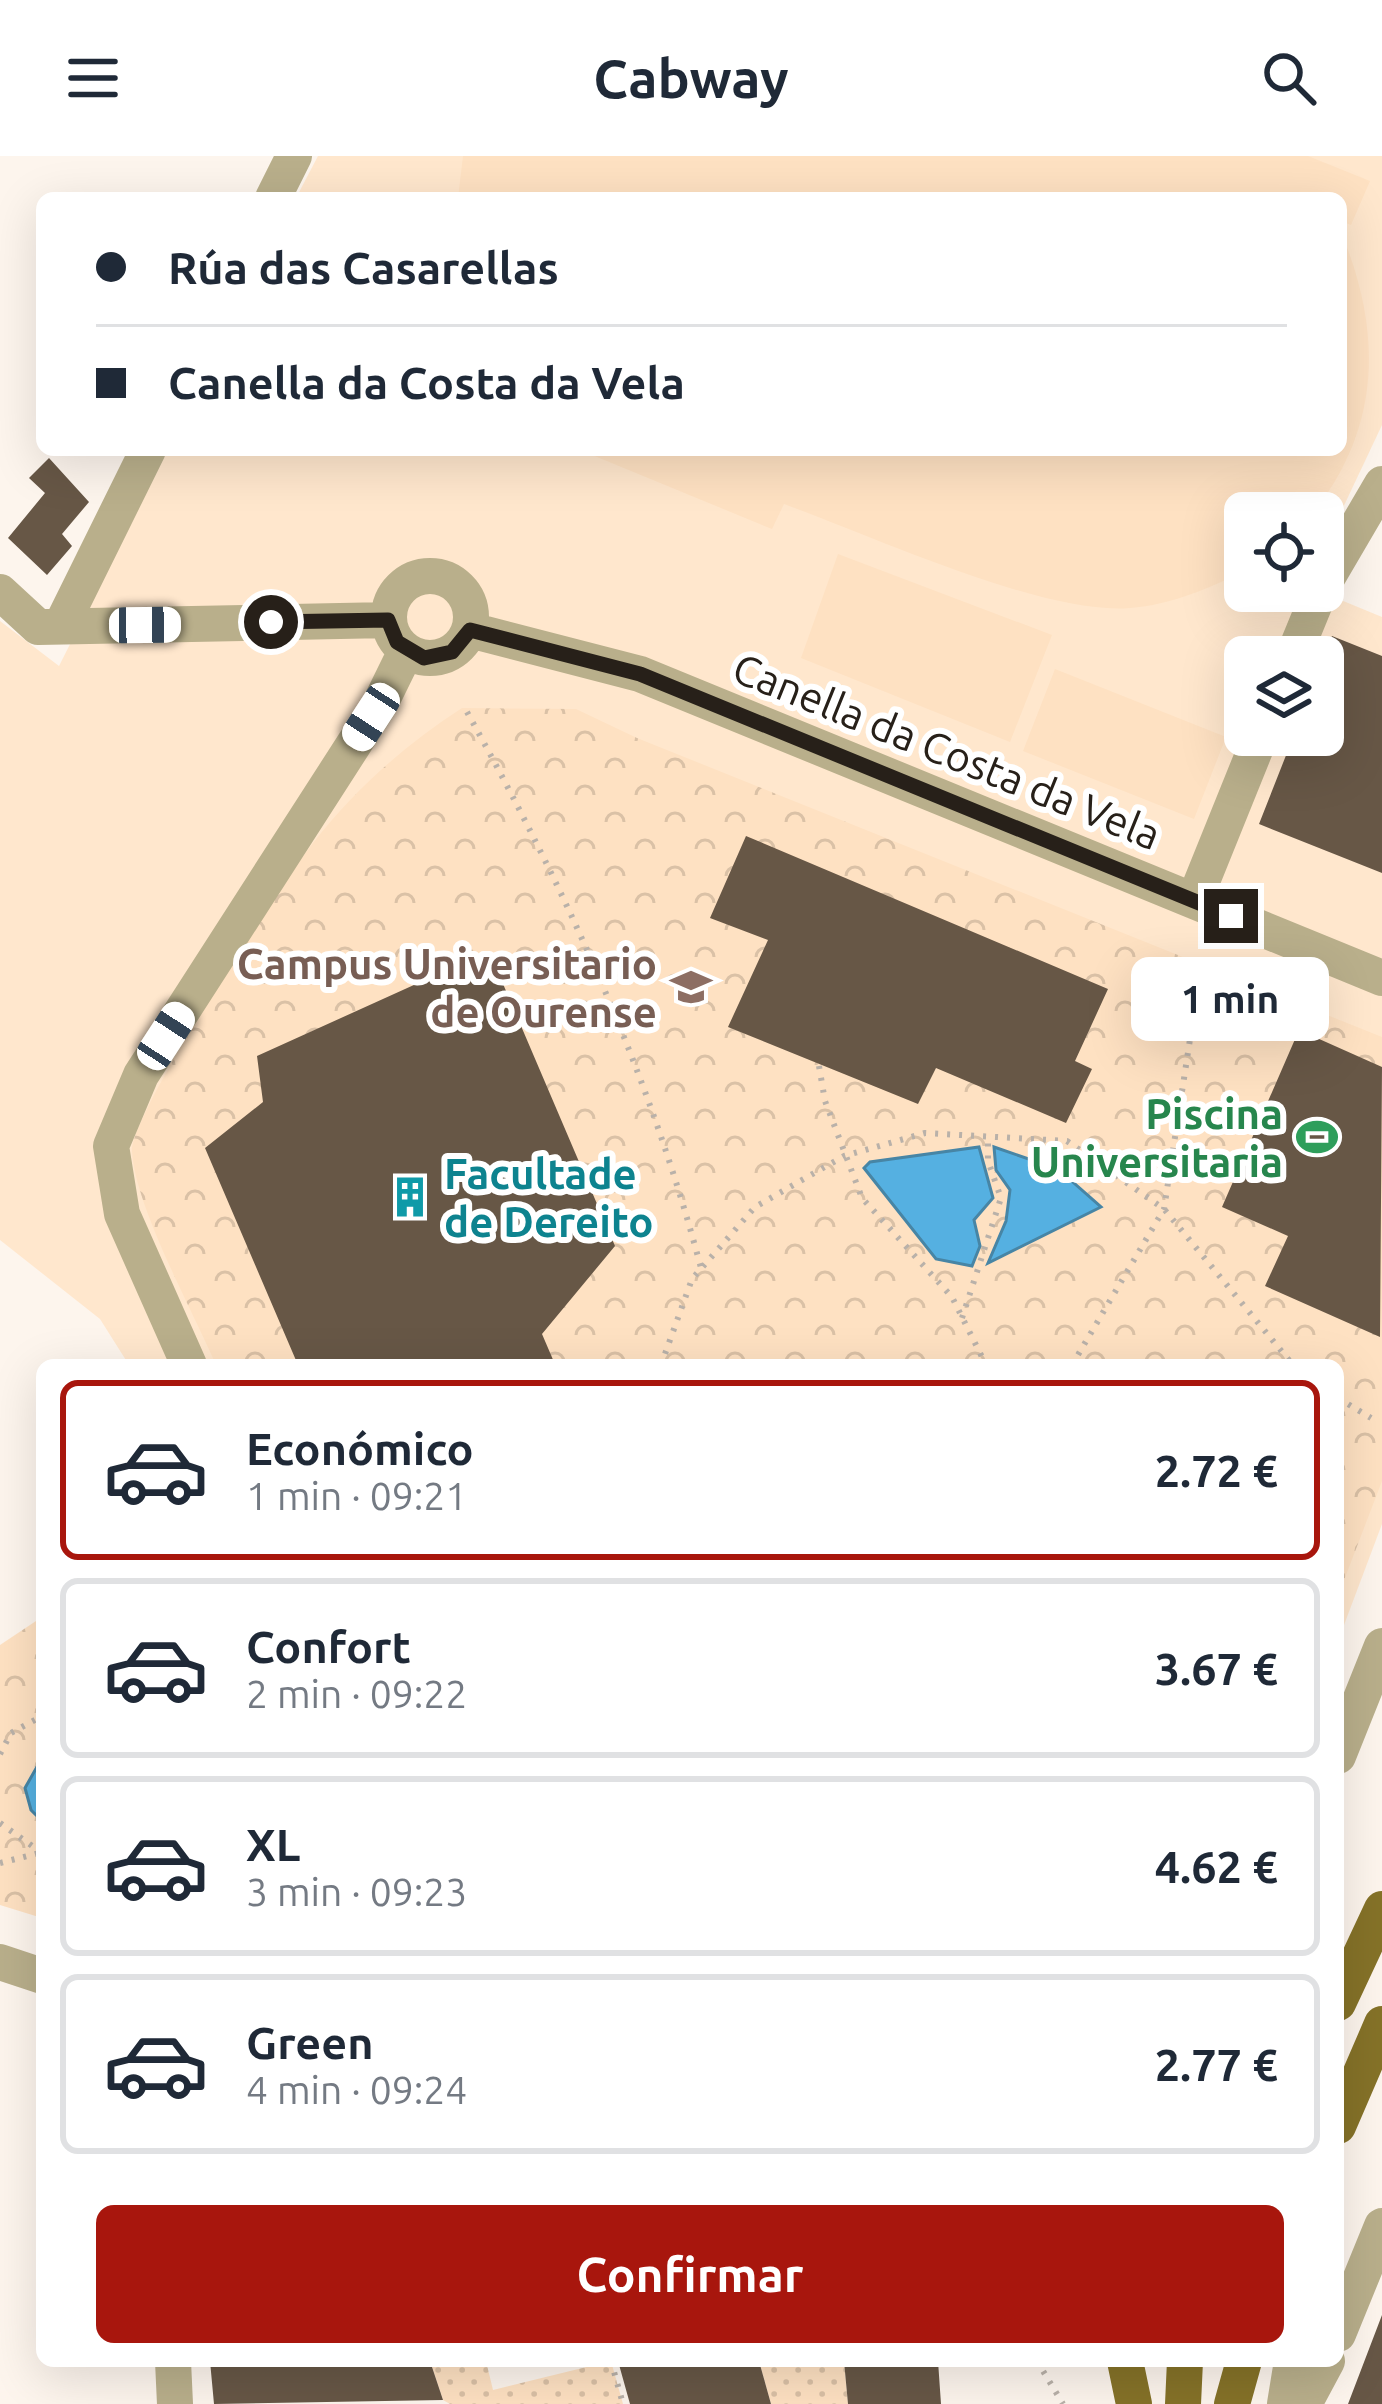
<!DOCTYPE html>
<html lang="es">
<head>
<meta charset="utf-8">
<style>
  body { margin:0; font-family:Ubuntu,sans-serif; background:#f6f6f7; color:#1f2937; height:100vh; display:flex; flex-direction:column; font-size:45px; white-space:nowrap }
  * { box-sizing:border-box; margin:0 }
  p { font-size:39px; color:#747a83 }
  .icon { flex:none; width:66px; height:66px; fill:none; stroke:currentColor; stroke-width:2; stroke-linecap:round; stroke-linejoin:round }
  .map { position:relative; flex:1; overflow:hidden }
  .drawer { position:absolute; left:36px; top:1203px; width:1308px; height:1008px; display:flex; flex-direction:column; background:#fff; border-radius:18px; box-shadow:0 12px 48px #0002 }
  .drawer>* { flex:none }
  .banner { position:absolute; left:36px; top:36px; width:1311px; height:264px; border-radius:18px; box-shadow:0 12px 48px #0002; display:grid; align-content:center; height:264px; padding:0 60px; background:#fff }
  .fabs { position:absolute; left:1224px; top:336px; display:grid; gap:24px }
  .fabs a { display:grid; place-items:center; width:120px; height:120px; border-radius:18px; background:#fff; box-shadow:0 12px 48px #0002; font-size:60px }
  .end { position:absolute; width:54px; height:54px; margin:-27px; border:15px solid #272019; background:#fff; box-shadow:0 0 0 6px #fff }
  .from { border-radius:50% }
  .bubble { position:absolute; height:84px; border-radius:18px; background:#fff; box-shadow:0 12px 48px #0002; font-size:39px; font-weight:600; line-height:84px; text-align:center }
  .car { position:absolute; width:36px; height:72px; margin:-36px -18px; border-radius:15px; box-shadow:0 0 9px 3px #0007; background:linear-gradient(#fff 24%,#345 0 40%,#fff 0 76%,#345 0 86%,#fff 0) }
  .banner b { display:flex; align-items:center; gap:42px; height:114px; font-size:45px }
  .banner b+b { border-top:3px solid #e0e1e3 }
  .banner i { width:30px; height:30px; background:#1f2937 }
  ul { padding:21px 0 0; list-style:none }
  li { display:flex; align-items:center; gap:36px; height:180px; margin:0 24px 18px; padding:0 36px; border:6px solid #e0e1e3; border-radius:18px }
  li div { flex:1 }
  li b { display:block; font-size:45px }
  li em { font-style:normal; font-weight:600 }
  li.active { border-color:#a8160d }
  li>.icon { width:108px; height:108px; stroke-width:1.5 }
  .button { display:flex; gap:24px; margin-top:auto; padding:24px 60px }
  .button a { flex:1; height:138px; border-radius:18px; background:#a8160d; color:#fff; font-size:48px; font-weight:600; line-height:138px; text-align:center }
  header { display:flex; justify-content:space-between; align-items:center; height:156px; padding:0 60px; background:#fff; font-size:54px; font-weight:600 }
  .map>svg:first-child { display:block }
  .built { fill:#ffe7cd; fill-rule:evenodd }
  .grass { fill:#fee1c2 }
  .park { fill:url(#park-crowns) }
  .garden { fill:url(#garden-dots) }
  .water { fill:#55b0e1; stroke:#4785a5; stroke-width:3 }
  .building { fill:#675746 }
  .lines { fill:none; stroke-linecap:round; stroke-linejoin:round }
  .path { stroke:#b9b1a9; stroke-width:6; stroke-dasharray:3 9; stroke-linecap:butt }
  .minor { stroke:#b9af8b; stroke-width:36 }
  .primary { stroke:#857228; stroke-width:36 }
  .route { stroke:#272019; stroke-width:15 }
  .labels { text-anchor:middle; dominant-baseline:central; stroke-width:12; stroke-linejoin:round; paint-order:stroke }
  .street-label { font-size:42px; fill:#272019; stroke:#fff }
  .education-label { font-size:42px; font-weight:bold; fill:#785e54; stroke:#fff; text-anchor:end }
  .leisure-label { font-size:42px; font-weight:bold; fill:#27864d; stroke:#fff; text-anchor:end }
  .culture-label { font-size:42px; font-weight:bold; fill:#0d838f; stroke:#fff; text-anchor:start }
</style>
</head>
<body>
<header><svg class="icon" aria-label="menu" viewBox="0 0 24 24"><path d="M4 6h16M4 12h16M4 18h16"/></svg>Cabway<svg class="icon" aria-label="search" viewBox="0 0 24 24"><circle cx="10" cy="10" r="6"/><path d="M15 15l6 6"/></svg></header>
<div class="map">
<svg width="1382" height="2248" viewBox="0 0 1382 2248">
  <defs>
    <pattern id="park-crowns" width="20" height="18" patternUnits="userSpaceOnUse" patternTransform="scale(3)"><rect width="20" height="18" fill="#fee1c2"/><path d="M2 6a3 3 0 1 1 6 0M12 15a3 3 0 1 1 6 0" fill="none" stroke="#dac1a6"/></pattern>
    <pattern id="garden-dots" width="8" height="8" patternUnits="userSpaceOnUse" patternTransform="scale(3)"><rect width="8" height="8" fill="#fee1c2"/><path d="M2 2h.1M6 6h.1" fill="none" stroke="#dac1a6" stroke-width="1.8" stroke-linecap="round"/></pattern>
  </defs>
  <rect width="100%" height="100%" fill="#fdf5ed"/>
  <path class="built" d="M318 0H1382V269L1323 394V357H1245V435H1319L1382 461V1368L1338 1485V1209H129L100 1163 0 1084V465L59 510 168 294H1341V42H296ZM1245 501H1323V579H1245Z"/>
  <path class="grass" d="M463 0H1308L1370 25 1351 69 1341 65V42H458Z
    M1341 76C1382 175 1382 270 1313 357H1245V415C1209 432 1171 449 1130 452 1045 460 870 379 784 348L772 373 580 294H1341Z
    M838 398 1052 479 1010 586 801 502Z
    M1055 513 1226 581 1194 663 1023 595Z"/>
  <path class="park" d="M462 552 576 553 637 582 1382 881V1325L1338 1440V1209H216C193 1155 135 1051 132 995 131 957 282 727 313 687 355 633 405 589 462 552Z
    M42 1461V1762L0 1749V1489Z"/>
  <path class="garden" d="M430 2205H486L493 2234 611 2205 623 2248H450L443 2244Z
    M759 2205H844L848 2248H771Z"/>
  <path class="water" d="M979 991 993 1042 974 1064 980 1090 972 1110 936 1103 864 1012 870 1006Z
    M994 991 1058 1013 1101 1051 988 1107 1006 1065 1010 1034 996 1014Z
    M42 1602V1665L31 1654 25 1632Z"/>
  <path class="building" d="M49 302 89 346 62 378 72 390 47 419 8 382 45 337 29 322Z
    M1332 480 1382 500V717L1259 668 1294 579H1323V504Z
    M746 680 1108 833 1075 905 1092 913 1066 967 936 912 918 948 728 871 768 784 710 762Z
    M489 795 615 1090 542 1178 554 1206 548 1209H298L205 992 263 946 257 900Z
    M1299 874 1382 911 1380 1181 1265 1130 1288 1080 1222 1051Z
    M1382 2159V2248H1348Z
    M210 2205H430L443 2244 214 2248Z
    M618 2205H759L771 2248H630Z
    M844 2205H938L941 2248H848Z"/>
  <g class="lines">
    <path class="path" d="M467 556C566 734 649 916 701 1112
      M819 910 825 945 862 1042 952 1141 986 1209
      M962 1162 1001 1042 988 1005V981
      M661 1209 692 1123 755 1051 844 1000 925 977 1067 985 1164 1053 1293 1209
      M1072 1209 1164 1053 1200 818
      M1338 1242 1371 1262
      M0 1598 11 1577 42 1560
      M0 1667 42 1697
      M0 1707 39 1697
      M611 2205 623 2248
      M1037 2205 1063 2248"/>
    <path class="minor" d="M273 42 294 0
      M389 461a41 41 0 1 1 82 0a41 41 0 1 1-82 0Z
      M1323 429 1382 328
      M0 436 38 471 389 464
      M61 470 148 294
      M470 474 640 518 1382 822
      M1293 501 1320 435
      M1194 745 1261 579
      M189 1209 122 1058 111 990 141 919 381 546 406 495
      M1338 1600 1382 1490
      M0 1806 42 1820
      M1338 2178 1382 2070
      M173 2205 175 2248
      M1285 2248 1292 2205
      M1304 2248 1327 2205"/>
    <path class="primary" d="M1338 1847 1382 1753
      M1338 1970 1382 1868
      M1125 2205 1134 2248
      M1183 2248 1185 2205
      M1232 2248 1244 2205"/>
  </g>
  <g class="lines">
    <path class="route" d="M271 466 388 464 397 486 424 502 452 496 470 474 640 518 1231 760"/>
  </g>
  <defs>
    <g id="university-bare" transform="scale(3.24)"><path d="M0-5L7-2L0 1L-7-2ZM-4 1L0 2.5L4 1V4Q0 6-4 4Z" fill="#8d6e63" stroke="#fff" stroke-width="2.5" paint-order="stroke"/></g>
    <g id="stadium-bare" transform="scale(3.24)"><path d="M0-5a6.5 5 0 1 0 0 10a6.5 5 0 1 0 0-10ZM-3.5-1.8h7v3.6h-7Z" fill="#2e9e5b" stroke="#fff" stroke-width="2.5" paint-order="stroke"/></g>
    <g id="building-bare" transform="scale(3.24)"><path d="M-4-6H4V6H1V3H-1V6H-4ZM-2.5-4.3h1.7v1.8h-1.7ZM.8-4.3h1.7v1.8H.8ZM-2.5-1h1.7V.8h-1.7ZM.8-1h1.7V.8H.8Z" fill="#0f9aa8" stroke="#fff" stroke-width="2.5" paint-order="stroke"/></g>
  </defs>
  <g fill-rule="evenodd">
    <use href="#university-bare" x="691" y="831"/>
    <use href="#stadium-bare" x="1317" y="981"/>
    <use href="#building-bare" x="410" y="1041"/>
  </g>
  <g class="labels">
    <g class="street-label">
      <text transform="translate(947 595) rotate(22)">Canella da Costa da Vela</text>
    </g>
    <g class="education-label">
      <text x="657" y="807">Campus Universitario<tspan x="657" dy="48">de Ourense</tspan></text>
    </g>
    <g class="leisure-label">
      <text x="1283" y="957">Piscina<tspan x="1283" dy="48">Universitaria</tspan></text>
    </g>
    <g class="culture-label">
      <text x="444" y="1017">Facultade<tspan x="444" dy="48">de Dereito</tspan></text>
    </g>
  </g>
</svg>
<div class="fabs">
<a><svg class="icon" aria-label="locate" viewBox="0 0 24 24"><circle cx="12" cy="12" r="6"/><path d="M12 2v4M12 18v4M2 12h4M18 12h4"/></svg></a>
<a><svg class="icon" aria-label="layers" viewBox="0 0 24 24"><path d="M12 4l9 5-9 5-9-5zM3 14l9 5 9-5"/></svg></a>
</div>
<i class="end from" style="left:271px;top:466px"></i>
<i class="end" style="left:1231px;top:760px"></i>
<div class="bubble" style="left:1131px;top:801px;width:198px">1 min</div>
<i class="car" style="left:145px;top:469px;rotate:89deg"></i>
<i class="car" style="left:371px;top:561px;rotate:213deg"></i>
<i class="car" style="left:166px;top:880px;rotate:33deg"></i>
<div class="banner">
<b><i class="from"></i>Rúa das Casarellas</b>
<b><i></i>Canella da Costa da Vela</b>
</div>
<section class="drawer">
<ul>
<li class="active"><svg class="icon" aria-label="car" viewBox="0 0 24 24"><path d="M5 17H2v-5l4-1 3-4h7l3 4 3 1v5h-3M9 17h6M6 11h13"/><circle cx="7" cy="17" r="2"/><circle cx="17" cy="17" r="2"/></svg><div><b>Económico</b><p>1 min · 09:21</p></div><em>2.72 €</em></li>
<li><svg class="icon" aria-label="car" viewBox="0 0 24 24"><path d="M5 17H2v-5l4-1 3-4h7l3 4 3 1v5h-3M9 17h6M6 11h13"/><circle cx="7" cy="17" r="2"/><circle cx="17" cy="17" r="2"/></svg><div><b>Confort</b><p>2 min · 09:22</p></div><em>3.67 €</em></li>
<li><svg class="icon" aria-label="car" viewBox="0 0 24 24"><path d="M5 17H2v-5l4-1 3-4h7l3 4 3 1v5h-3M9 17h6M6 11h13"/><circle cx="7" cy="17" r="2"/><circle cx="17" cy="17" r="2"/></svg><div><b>XL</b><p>3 min · 09:23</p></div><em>4.62 €</em></li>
<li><svg class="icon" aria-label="car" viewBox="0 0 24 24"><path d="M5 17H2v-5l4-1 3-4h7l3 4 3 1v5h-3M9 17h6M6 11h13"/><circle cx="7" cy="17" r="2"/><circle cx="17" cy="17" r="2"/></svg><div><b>Green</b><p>4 min · 09:24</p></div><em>2.77 €</em></li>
</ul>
<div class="button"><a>Confirmar</a></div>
</section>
</div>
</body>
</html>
